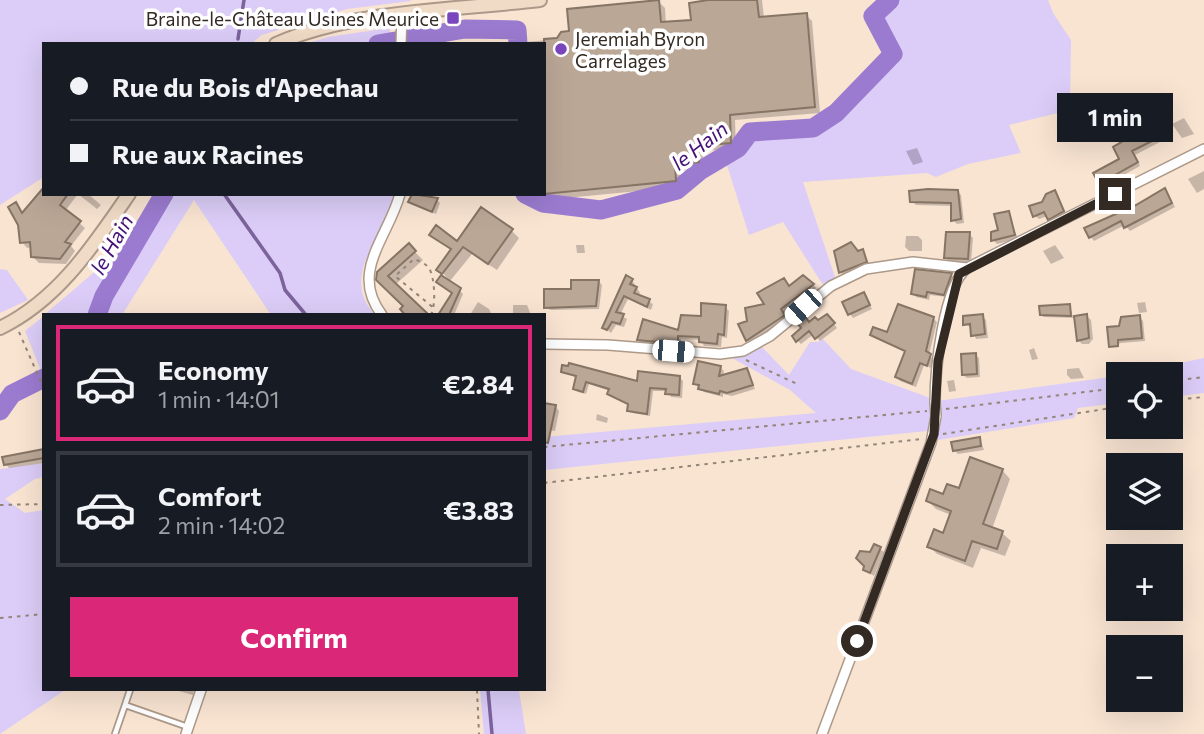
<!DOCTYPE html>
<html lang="en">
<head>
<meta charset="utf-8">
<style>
  body { margin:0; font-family:Commissioner,sans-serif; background:#242831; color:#f1f3f6; height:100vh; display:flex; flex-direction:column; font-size:26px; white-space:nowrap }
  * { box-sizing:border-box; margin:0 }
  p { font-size:23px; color:#9ea1a6 }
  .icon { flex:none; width:38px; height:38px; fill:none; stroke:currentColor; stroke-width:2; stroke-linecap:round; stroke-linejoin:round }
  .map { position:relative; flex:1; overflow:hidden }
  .sheet { position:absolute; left:42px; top:313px; width:504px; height:378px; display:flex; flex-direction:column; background:#171b24; border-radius:0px; box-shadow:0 7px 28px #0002 }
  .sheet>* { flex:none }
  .hud { position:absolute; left:42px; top:42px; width:504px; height:154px; border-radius:0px; box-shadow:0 7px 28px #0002; display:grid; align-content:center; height:154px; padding:0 28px; background:#171b24 }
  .controls { position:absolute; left:1106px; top:362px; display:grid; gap:14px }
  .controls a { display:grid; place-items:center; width:77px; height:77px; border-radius:0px; background:#171b24; box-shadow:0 7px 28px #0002; font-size:35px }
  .end { position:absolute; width:32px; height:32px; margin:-16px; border:9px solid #322a23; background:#fff; box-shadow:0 0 0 4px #fff }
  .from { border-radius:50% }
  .bubble { position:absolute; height:49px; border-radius:0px; background:#171b24; box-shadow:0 7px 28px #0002; font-size:23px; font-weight:700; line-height:49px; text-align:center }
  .car { position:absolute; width:21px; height:42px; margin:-21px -10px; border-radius:9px; box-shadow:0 0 5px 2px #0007; background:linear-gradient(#fff 24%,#345 0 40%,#fff 0 76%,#345 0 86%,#fff 0) }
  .hud b { display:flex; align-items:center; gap:24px; height:66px; font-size:26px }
  .hud b+b { border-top:2px solid #363941 }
  .hud i { width:18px; height:18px; background:#f1f3f6 }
  ul { padding:12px 0 0; list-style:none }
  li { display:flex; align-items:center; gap:21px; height:116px; margin:0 14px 10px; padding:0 14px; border:4px solid #363941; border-radius:0px }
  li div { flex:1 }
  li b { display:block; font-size:26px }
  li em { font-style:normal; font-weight:700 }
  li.current { border-color:#db2777 }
  li>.icon { width:63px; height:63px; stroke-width:1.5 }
  .cta { display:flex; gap:14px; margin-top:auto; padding:14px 28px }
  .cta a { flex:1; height:80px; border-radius:0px; background:#db2777; color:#fff; font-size:28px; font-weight:700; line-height:80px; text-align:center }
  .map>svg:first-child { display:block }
  .green { fill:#dbcdf7 }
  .shadow { fill:#0003 }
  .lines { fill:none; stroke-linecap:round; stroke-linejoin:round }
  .stream { stroke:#7c639c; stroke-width:3.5 }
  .river { stroke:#9b7bd0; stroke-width:19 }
  .building { fill:#bba796; stroke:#867464; stroke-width:2 }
  .lane-casing { stroke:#ad9989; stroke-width:8 }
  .street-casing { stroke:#ad9989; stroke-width:12 }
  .secondary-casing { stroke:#ad9989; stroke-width:16 }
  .path { stroke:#938578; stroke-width:2; stroke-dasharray:3.5 5; stroke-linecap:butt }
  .lane { stroke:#fff; stroke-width:4.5 }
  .street { stroke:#fff; stroke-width:9 }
  .secondary { stroke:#f0dbc6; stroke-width:12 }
  .street-bridge-casing { stroke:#ad9989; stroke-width:12; stroke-linecap:butt }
  .street-bridge { stroke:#fff; stroke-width:9 }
  .route { stroke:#322a23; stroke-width:9 }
  .poi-dot { fill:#7a46bd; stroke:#fff; stroke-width:2.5 }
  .labels { text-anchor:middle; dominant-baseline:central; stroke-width:7; stroke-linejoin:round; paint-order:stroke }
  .poi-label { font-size:19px; fill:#322a23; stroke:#fff; text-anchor:end }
  .water-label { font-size:21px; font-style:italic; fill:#451178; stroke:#fff }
</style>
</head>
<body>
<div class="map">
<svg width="1204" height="734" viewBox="0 0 1204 734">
  <rect width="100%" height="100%" fill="#f9e4d2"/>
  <path class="green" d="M0 0H410L411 1 347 9 262 35 251 44H44V177L0 205Z
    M884 0H1048L1053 13 1071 40 1070 110 1009 125 1021 153 968 164 936 177 927 173 803 182 836 280 823 285 783 222 749 235 726 162 740 155 755 138H804L827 127 898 51 889 34 866 13Z
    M389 28 392 39 354 44H306L328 37Z
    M155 194H394C389 235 337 273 375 315H271L194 200 122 315H44L126 245Z
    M0 269 7 270 28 300 0 313Z
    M44 316V378L25 331Z
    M823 339 851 369 930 398V402L1118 376V403L1078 408 1074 418 938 440 927 431 544 470V437L816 413 790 390 732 358 762 347 789 375 810 342H818Z
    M1204 358V393L1171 397V374H1127Z
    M44 463V477L35 479 5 499 25 513 44 510V690H65L0 734V469Z
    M480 690H519L526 734H484Z"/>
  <path class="shadow" d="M710 0H762L764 18 806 15 812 21 820 113 735 120 736 149 702 151 704 168 680 170 681 187 545 200 540 194H544V44L526 42 558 39 659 2 665 8 666 24 693 22Z
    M1184 118 1194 134 1182 138 1172 124Z
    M1153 126 1162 141 1135 155 1140 166 1104 186 1100 183Z
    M917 148 923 162 913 165 906 151Z
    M1204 171V189L1197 193 1188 179Z
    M1165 190 1175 207 1130 231 1125 225 1094 241 1091 237Z
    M957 191 961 195 964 223 957 224 953 220V206L916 205 912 201Z
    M1055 192 1067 215 1053 222 1048 216 1039 219 1035 216Z
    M44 194H88L101 205 97 209 78 194 65 211 85 228 71 246 75 251 66 264 39 263 33 257 32 247 27 248 22 242 16 205 23 214Z
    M414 194 437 200 440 203 436 214 414 205 410 202Z
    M1008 212 1018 239 997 244 993 240Z
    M512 231 519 238 497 270 472 254 450 281 439 269 452 250 431 235 457 243Z
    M969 234 973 238 971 262H949L946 258Z
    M906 236H918L922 240V251H909L905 247Z
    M408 245 423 260 395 285 427 315H408L406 306 379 273Z
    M576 245H584L585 253H577Z
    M1055 245 1064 258 1051 264 1043 251Z
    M862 251 870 265 844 275 840 272Z
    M916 271 951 275 955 278 947 297 930 295 929 300 916 297 913 293Z
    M632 280 640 293 638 296 653 304 651 310 628 299 620 315 627 319 624 327 616 325 611 333 604 327Z
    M598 281 602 285 599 309 550 310 546 307 573 291Z
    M812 283 816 288 783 313 787 319 750 344 747 340 741 325 790 287Z
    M459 290 463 294 454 315H441Z
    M864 294 872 309 853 318 850 314Z
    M478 302 489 309 492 315H470Z
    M1145 302 1147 312 1139 313 1137 303Z
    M513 305H527L531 315H513Z
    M1070 306 1073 317 1087 316 1091 320 1093 339 1089 344H1082L1078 340 1076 318 1044 317 1041 314Z
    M725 307 729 311 727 338 722 337 721 347 704 346 701 340 681 339V347L642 343 639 340 680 332Z
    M982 316 986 320 988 338 976 339 972 328 965 324Z
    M1139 317 1143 321 1145 341 1121 343 1112 347 1120 327Z
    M934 319 937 322 929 355 934 360 931 368 924 365 916 387 900 381 897 377 906 352 872 335 888 334Z
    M831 320 837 328 820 341 814 334 801 344 794 337 810 323Z
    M1034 348 1038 359 1032 360 1029 350Z
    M975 355 979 358 980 377 967 378 963 375Z
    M720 367 724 371 723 377 747 370 755 389 732 396 723 394V397L704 392 695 384Z
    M1079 368 1084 378 1071 379 1067 375V369Z
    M562 371 639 384 679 377 683 381 682 398 671 397 667 391H653L650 416 633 413 630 405 613 397 610 391 589 384 586 394 578 392 575 389 577 378Z
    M954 380 956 391 949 392 947 381Z
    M556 407 559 411 555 431 544 429Z
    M597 414 608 418 607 423 596 420Z
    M980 439 984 450 958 454 954 450Z
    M44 452V463L9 468 6 464Z
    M1002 470 1010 479 992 529 1002 533 1011 541 1005 556 981 548 973 568 937 554 929 546 944 535 951 515 936 509 928 501 960 490Z
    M880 549 884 552 874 576 865 570 871 554Z
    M175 690H194L193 695Z"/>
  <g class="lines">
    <path class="stream" d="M238 39 244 0
      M224 194 280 273 285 290 306 315
      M488 690 492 734"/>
    <path class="river" d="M378 44 465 29 517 30 518 44
      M525 194 543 203 601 210 677 190 701 170 738 148 750 132 813 128 836 113 893 54 873 16 890 0
      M97 315 104 296 164 194
      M0 411 12 394 44 378"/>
  </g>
  <path class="building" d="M659 0 661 22 691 20 689 3 708 0H757L759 17 807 13 815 107 730 115 731 143 697 146 699 162 675 164 676 181 544 194V39L557 38 561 32 569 31 567 9Z
    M1153 124 1160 137 1132 151 1138 162 1099 184 1093 173 1119 159 1113 147Z
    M44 187V194H68L60 205 81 221 65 242 71 244 60 259 31 257 30 242 20 243 18 225 8 207 16 202 22 213Z
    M1165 188 1172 203 1124 228 1121 221 1089 238 1084 228 1136 205Z
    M928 189 958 190 961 219 951 221V203L910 202 909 191Z
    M1055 190 1064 211 1048 220 1044 212 1033 217 1029 206 1042 202 1046 194Z
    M412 194 438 198 432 212 408 202Z
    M481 207 513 229 488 264 463 247 442 274 436 270 451 249 429 235 436 225 457 241Z
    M1009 211 1015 235 991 241V232L998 230 994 214Z
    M946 232H970L968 259 944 258Z
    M851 242 858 251 863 249 867 262 839 273 834 251Z
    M409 243 416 251 388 276 429 315H405L400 309 403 306 376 280 377 272Z
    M915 269 952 273 944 295 927 292 926 297 911 294Z
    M441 275 461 288 449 315H438L452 293 436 282Z
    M626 275 633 279 630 284 637 287 634 293 650 299 647 307 624 296 616 312 624 314 620 324 612 322 607 330 602 328Z
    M803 275 814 284 781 309 785 315 746 341 738 324 747 321 745 308 764 304 757 293 784 278 789 286Z
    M571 280H599L596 306 544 308V289H571Z
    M864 292 870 305 848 315 842 302Z
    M701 303 726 305 724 335 718 334 717 344 699 342V337L678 336V344L637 340 643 319 678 330 681 315 701 316Z
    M898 304 934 317 926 351 931 354 927 366 920 363 912 384 895 377 905 351 870 335 873 327 887 332Z
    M1070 304 1071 316 1040 315 1039 306Z
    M827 314 835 323 815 339 809 331 796 342 792 336 801 328 797 323 805 316 809 322 815 317 818 320Z
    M983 314 985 334 971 336 970 324 963 325V316Z
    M1087 314 1089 338 1077 341 1074 316Z
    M1140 315 1142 338 1118 340V346L1109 347 1107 327 1119 326 1121 317Z
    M976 353 977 374 962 375 961 354Z
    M698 361 721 366 719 376 747 368 753 385 727 393 720 391 719 394 698 389 699 385 693 384Z
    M569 363 637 381 638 371 680 376 679 395 665 394 666 389 650 388 647 414 627 411 628 404 607 394 609 389 586 382 583 392 573 389 576 376 561 372 562 365 568 366Z
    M544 403 556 405 548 443 544 442Z
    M980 437 981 446 953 451 951 442Z
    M44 449V458L4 465 2 457Z
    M970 457 1003 469 983 524 1003 531 997 549 972 541 965 561 927 547 934 529 943 533 951 511 926 501 930 489 943 494 947 484 959 488Z
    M874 544 881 547 870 573 863 570 864 566 856 558 860 551 870 552Z"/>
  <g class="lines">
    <g class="lane-casing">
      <path id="lane" d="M125 705 130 690
        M115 734 125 705 188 727"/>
    </g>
    <g class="street-casing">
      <path id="street" d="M401 44 402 15
        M382 315C349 272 388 238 400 194
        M544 344 608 345 720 354 743 351 770 336 831 286 866 269 913 262 967 268 1204 149
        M935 402C935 372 943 287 967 268
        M186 734 201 690
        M822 734 931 443 936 416"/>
    </g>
    <g class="secondary-casing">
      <path id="secondary" d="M276 44C352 10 457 10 540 0
        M0 328C58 300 93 246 129 194"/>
    </g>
    <path class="path" d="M431 315C436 305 435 278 429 268 425 263 419 261 414 259L395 276 435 309
      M19 332 44 389
      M746 360 797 384
      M1171 381 1204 377
      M1171 390 1173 381
      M1171 400 1204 397
      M946 409 1118 388
      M943 434 1118 407
      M544 447 927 411
      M544 483 921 439
      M0 505 44 504
      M0 618 44 614
      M477 690 479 734"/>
    <use href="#lane" class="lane"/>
    <use href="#street" class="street"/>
    <use href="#secondary" class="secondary"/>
    <g class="street-bridge-casing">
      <path id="street-bridge" d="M935 402 936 416"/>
    </g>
    <use href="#street-bridge" class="street-bridge"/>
  </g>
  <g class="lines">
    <path class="route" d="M857 641 934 434 938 361 959 274 1115 194"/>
  </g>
  <g class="poi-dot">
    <rect x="446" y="11" width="14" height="14" rx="3.5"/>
    <circle cx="561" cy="49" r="7"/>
  </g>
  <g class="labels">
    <g class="poi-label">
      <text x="439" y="18">Braine-le-Château Usines Meurice</text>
      <text x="575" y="38" text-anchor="start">Jeremiah Byron<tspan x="575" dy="22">Carrelages</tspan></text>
    </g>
    <g class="water-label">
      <text transform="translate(699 145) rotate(-38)">le Hain</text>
      <text transform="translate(111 244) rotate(-61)">le Hain</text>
    </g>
  </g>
</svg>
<div class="controls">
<a><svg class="icon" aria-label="locate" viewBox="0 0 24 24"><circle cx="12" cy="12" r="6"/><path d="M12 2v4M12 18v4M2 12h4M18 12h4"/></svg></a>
<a><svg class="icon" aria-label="layers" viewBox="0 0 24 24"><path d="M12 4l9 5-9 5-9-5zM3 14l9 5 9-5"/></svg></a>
<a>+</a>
<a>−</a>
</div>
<i class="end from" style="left:857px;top:641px"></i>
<i class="end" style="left:1115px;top:194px"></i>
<div class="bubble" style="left:1057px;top:93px;width:116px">1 min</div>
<i class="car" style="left:803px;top:307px;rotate:228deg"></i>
<i class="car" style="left:673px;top:351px;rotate:95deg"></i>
<div class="hud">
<b><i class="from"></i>Rue du Bois d'Apechau</b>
<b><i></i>Rue aux Racines</b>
</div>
<section class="sheet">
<ul>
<li class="current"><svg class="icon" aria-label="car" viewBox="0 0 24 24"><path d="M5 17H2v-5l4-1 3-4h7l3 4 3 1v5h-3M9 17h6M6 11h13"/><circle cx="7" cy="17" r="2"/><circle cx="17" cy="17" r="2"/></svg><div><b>Economy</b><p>1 min · 14:01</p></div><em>€2.84</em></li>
<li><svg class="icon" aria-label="car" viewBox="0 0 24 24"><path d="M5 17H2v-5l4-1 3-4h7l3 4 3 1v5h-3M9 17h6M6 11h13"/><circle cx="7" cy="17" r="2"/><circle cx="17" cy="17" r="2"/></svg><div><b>Comfort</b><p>2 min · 14:02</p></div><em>€3.83</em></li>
</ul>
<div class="cta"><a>Confirm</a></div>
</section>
</div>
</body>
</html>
